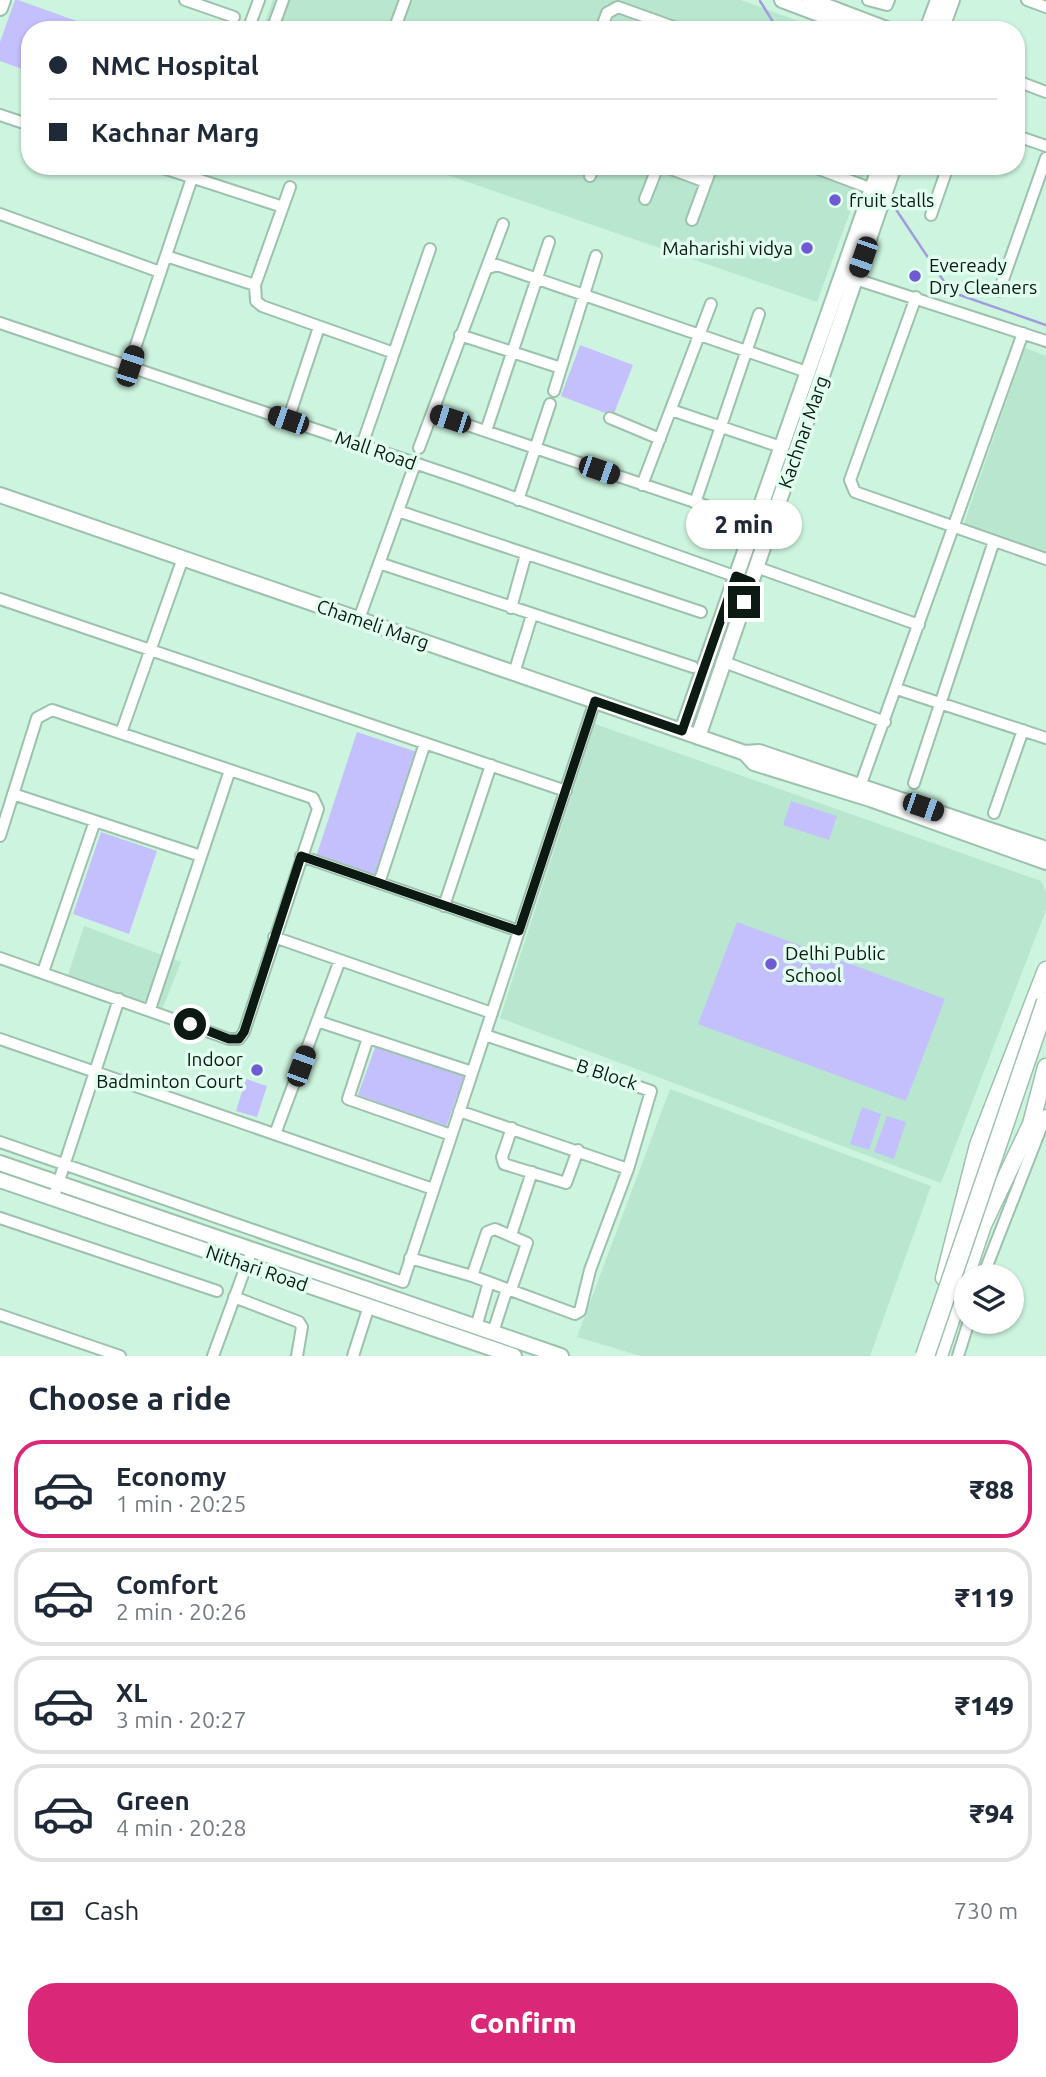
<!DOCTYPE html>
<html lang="en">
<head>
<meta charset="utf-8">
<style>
  body { margin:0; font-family:Ubuntu,sans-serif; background:#f6f6f7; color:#1f2937; height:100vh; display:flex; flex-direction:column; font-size:26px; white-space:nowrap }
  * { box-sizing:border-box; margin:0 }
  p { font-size:23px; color:#747a83 }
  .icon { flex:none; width:38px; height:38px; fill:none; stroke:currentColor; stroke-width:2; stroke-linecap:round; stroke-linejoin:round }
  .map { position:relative; height:1356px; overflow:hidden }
  .drawer { display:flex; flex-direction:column; background:#fff; flex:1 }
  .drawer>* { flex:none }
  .top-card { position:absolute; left:21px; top:21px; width:1004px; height:154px; border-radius:28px; box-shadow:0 2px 5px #0004; display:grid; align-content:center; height:154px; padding:0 28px; background:#fff }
  .tools { position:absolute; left:954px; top:1264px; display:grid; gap:14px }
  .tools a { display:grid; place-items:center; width:70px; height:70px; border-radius:50%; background:#fff; box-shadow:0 2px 5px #0004; font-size:35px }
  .end { position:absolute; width:32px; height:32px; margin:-16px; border:9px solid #0c1a13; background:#fff; box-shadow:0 0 0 4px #fff }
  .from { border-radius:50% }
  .bubble { position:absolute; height:49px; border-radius:24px; background:#fff; box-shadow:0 2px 5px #0004; font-size:23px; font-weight:800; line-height:49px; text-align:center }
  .car { position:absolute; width:21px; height:42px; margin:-21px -10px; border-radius:9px; box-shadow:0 0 5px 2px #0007; background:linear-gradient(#222 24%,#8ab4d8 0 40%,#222 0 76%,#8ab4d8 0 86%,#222 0) }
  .top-card b { display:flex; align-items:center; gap:24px; height:66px; font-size:26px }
  .top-card b+b { border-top:2px solid #e0e1e3 }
  .top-card i { width:18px; height:18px; background:#1f2937 }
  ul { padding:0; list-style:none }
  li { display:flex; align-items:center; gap:21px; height:98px; margin:0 14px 10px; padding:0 14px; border:4px solid #e0e1e3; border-radius:28px }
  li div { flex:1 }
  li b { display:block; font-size:26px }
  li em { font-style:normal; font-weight:800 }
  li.on { border-color:#db2777 }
  li>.icon { width:63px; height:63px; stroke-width:1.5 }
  h2 { padding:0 28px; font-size:32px; line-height:84px }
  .pay { display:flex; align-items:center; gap:18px; height:77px; padding:0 28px; font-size:26px }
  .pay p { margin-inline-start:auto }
  .cta { display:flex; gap:14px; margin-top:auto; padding:14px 28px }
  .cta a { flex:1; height:80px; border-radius:28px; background:#db2777; color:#fff; font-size:28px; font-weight:800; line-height:80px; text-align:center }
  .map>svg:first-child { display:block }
  .built { fill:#b9e6ce }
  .green { fill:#c4c0fd }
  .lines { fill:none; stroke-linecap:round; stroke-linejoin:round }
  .stream { stroke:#a19cdd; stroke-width:2.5 }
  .minor-casing { stroke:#9cc2ad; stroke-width:14 }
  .tertiary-casing { stroke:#9cc2ad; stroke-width:18 }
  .secondary-casing { stroke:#9cc2ad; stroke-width:19 }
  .minor { stroke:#fff; stroke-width:10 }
  .tertiary { stroke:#fff; stroke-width:14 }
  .secondary { stroke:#fff; stroke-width:16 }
  .primary-bridge-casing { stroke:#9cc2ad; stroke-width:21; stroke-linecap:butt }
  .primary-bridge { stroke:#fff; stroke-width:18 }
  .route { stroke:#0c1a13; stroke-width:9 }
  .poi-dot { fill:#705ad4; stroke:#e0ffee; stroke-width:2.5 }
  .labels { text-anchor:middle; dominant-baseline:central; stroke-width:7; stroke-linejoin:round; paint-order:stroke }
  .poi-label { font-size:19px; fill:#0c1a13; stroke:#e0ffee; text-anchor:start }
  .street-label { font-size:19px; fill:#0c1a13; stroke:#e0ffee }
</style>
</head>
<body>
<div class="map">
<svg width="1046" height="1356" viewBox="0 0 1046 1356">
  <rect width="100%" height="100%" fill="#cdf4de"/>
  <path class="built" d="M273 0H741L823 30H262Z
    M421 166H867L817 302Z
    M1025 348 1046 356V551L964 523Z
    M595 724 1041 881 1046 892V910L941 1183 500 1018Z
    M84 926 181 962 162 1010 67 978Z
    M670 1089 931 1186 870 1356H641L577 1337Z"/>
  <path class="green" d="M15 0H18L102 30H30V72L0 61V42Z
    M580 345 633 365 613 416 561 396Z
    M357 732 417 752 375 877 316 857Z
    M791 801 837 816 829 840 783 825Z
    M101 832 157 851 129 934 73 914Z
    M737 922 945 999 906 1101 698 1024Z
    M376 1045 464 1076 446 1127 358 1095Z
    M246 1079 267 1086 257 1117 236 1111Z
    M862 1107 881 1114 869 1150 850 1144Z
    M887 1116 906 1122 894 1159 874 1152Z"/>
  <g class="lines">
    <path class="stream" d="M760 1 778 30
      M889 199 951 292 1046 325"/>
    <g class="minor-casing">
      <path id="minor" d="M185 0 234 17
        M868 0 887 5 889 0
        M1027 0 1046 7
        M248 30 259 0
        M272 30 283 0
        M394 30 405 0
        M601 30 607 13 618 7 682 30
        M1017 81 1046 92
        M0 115 30 125
        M1017 136 1046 146
        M157 166 283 207
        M663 166 706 182
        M811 166 872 189
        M590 176 594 166
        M290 187 255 285 256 301 262 306 394 353
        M645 199 658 166
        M0 214 160 272
        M931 215 948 166
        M692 220 712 166
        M166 256 255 285
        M488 268 497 265 807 372
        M849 277 1046 341
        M999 291 1046 158
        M916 297 850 480 855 492 1046 559
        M0 323 465 480 751 582
        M460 335 561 368
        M129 366 196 166
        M554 391 596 256
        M671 410 781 447
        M432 413 733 515
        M610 418 660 439
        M288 420 319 327
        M486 431 549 242
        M362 445 430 249
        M419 448 503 224
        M642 485 711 304
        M518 500 550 404
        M695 503 759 314
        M398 511 701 612
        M379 563 693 667
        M756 567 919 625
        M0 599 566 791
        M511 608 526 554
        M359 619 415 464
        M724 662 885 722
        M514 673 532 615
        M897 689 1046 738
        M121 733 183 558
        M914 783 994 541
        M858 792 1023 333
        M13 794 201 856
        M994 813 1023 730
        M0 836 37 718 52 710 313 798 318 809 244 1032 239 1039H229L0 958
        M301 856 519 931
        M379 883 425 743
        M444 906 491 765
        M274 937 492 1013
        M43 972 95 821
        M150 1009 230 770
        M317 1021 472 1072
        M368 1038 348 1099 451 1135
        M0 1039 433 1189
        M459 1111 628 1169
        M512 1128 502 1157 504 1164 566 1183 578 1150
        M275 1134 340 960
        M0 1142 403 1282 595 701
        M53 1199 119 999
        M0 1218 217 1291
        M511 1235 532 1172
        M410 1258 472 1276 575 1314 580 1311 590 1270 628 1169 651 1091 485 1035
        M472 1276 487 1232 495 1229 527 1243 511 1290
        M983 1276 1046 1115
        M234 1297 299 1322 302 1327 297 1356
        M0 1315 120 1356
        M476 1327 489 1282
        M493 1332 507 1289
        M213 1356 249 1258
        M353 1356 369 1306
        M958 1356 969 1321"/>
    </g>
    <g class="tertiary-casing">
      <path id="tertiary" d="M782 0 861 30
        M810 0 889 30
        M0 8 3 0
        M927 30 938 0
        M941 30 952 0
        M0 495 745 753 759 752 1046 849
        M682 731 880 166
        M698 737 894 166
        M745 753 754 763 870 799 1046 862
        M0 1163 561 1356
        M0 1180 514 1356"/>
    </g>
    <g class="secondary-casing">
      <path id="secondary" d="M944 1278 978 1145 1046 970
        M939 1356 983 1225 1031 1124 1046 1067"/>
    </g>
    <use href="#minor" class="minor"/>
    <use href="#tertiary" class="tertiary"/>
    <use href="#secondary" class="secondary"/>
    <g class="primary-bridge-casing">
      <path id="primary-bridge" d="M925 1356 1046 1002"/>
    </g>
    <use href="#primary-bridge" class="primary-bridge"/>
  </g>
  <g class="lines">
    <path class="route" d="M190 1024 229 1039H239L244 1032 301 856 519 931 595 701 682 731 736 576 751 582 744 602"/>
  </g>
  <g class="poi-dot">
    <circle cx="835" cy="200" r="7"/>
    <circle cx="807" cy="248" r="7"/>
    <circle cx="915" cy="276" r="7"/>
    <circle cx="771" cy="964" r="7"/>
    <circle cx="257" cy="1070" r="7"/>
  </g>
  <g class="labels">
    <g class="poi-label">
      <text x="849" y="200">fruit stalls</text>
      <text x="793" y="248" text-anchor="end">Maharishi vidya</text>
      <text x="929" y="265">Eveready<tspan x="929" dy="22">Dry Cleaners</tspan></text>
      <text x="785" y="953">Delhi Public<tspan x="785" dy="22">School</tspan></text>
      <text x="243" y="1059" text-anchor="end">Indoor<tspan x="243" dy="22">Badminton Court</tspan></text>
    </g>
    <g class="street-label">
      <text transform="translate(803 432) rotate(-71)">Kachnar Marg</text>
      <text transform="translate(376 450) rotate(19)">Mall Road</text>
      <text transform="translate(373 624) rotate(19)">Chameli Marg</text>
      <text transform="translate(607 1074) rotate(18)">B Block</text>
      <text transform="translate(257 1268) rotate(19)">Nithari Road</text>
    </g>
  </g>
</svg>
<div class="tools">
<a><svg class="icon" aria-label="layers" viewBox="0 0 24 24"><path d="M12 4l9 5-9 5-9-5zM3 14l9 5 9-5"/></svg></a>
</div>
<i class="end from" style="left:190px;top:1024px"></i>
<i class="end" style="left:744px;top:602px"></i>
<div class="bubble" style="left:686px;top:500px;width:116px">2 min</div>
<i class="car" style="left:863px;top:257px;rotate:199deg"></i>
<i class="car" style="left:130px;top:366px;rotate:18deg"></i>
<i class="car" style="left:450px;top:419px;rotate:288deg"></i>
<i class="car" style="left:288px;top:420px;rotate:289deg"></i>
<i class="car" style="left:599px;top:470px;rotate:109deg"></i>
<i class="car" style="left:923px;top:807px;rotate:109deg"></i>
<i class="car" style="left:301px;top:1066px;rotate:20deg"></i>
<div class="top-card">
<b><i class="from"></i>NMC Hospital</b>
<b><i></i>Kachnar Marg</b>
</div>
</div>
<section class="drawer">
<h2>Choose a ride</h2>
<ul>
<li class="on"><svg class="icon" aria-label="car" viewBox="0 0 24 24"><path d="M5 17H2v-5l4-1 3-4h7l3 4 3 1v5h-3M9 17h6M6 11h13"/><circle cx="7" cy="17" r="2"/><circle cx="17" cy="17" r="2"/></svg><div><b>Economy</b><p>1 min · 20:25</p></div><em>₹88</em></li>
<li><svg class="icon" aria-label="car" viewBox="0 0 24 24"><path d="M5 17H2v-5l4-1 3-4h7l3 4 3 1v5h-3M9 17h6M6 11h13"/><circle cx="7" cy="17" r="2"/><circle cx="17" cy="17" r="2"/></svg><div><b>Comfort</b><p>2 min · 20:26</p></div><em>₹119</em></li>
<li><svg class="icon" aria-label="car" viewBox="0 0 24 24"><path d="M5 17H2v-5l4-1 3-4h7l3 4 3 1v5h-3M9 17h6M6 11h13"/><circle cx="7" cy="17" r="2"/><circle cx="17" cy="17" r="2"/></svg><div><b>XL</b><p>3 min · 20:27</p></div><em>₹149</em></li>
<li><svg class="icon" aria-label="car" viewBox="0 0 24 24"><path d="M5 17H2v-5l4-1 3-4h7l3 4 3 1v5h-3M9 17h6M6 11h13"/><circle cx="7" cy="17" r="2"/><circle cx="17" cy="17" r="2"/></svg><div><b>Green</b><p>4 min · 20:28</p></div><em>₹94</em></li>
</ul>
<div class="pay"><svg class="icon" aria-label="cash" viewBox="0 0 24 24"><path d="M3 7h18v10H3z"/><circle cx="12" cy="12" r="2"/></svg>Cash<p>730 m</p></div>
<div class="cta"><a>Confirm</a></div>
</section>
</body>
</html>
